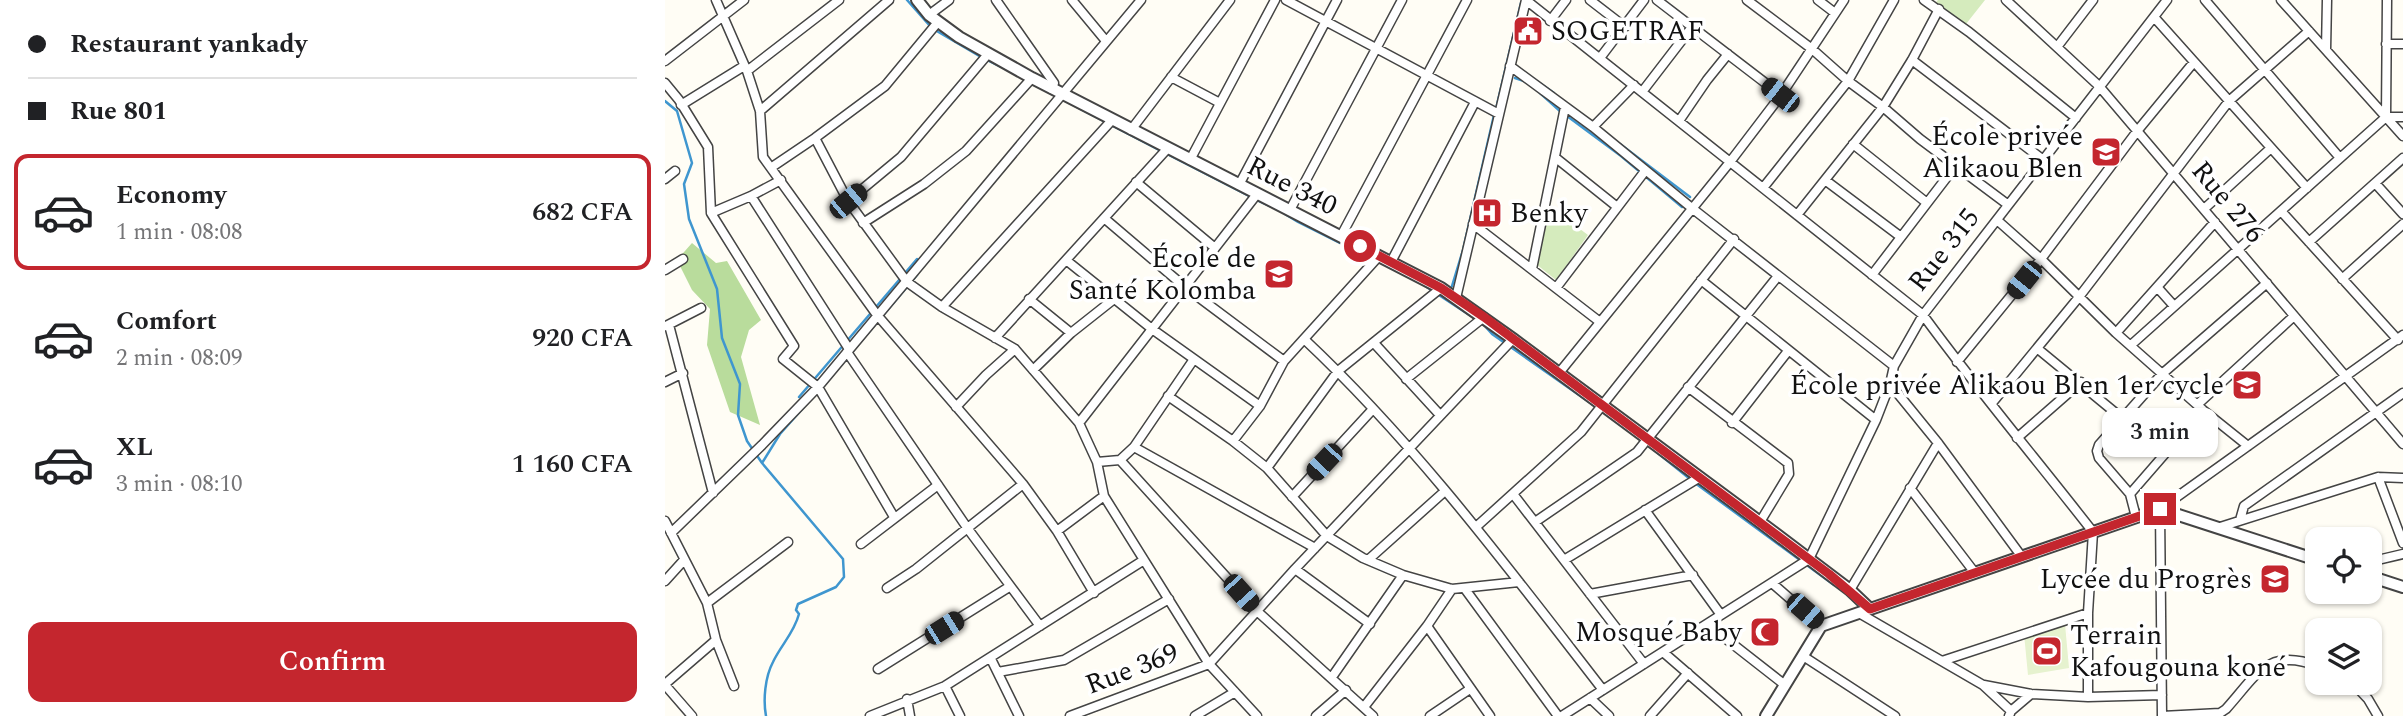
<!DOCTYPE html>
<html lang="en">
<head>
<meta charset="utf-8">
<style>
  body { margin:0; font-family:Spectral,serif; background:#f2f2f2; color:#202124; height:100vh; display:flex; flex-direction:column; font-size:26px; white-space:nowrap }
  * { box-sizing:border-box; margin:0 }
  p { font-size:23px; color:#757577 }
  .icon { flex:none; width:38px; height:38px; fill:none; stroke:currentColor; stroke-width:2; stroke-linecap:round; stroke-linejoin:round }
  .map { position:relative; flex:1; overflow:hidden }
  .panel { display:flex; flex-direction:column; background:#fff; width:665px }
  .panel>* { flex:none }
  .banner { display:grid; align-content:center; height:154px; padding:0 28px; background:#fff }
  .fabs { position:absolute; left:1640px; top:527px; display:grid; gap:14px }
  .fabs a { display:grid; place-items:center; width:77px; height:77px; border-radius:14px; background:#fff; box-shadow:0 2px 5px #0004; font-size:35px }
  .end { position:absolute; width:32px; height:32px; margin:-16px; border:9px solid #c4262e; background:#fff; box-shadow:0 0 0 4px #fff }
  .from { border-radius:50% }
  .bubble { position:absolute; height:49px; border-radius:14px; background:#fff; box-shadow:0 2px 5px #0004; font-size:23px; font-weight:600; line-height:49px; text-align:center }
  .car { position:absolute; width:21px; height:42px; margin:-21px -10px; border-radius:9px; box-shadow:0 0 5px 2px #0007; background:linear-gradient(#222 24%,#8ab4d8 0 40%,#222 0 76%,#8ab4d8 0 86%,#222 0) }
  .banner b { display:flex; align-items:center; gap:24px; height:66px; font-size:26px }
  .banner b+b { border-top:2px solid #e0e0e0 }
  .banner i { width:18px; height:18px; background:#202124 }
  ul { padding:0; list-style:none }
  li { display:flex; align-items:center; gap:21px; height:116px; margin:0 14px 10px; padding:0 14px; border:4px solid transparent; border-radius:14px }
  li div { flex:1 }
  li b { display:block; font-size:26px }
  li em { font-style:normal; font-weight:600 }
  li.active { border-color:#c4262e }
  li>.icon { width:63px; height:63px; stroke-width:1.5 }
  .primary-button { display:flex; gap:14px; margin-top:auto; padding:14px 28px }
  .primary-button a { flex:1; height:80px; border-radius:14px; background:#c4262e; color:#fff; font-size:28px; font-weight:600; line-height:80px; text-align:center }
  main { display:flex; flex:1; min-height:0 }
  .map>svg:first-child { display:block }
  .green { fill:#d5ebbd }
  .forest { fill:#b9dc9c }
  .pitch { fill:#e6f2cf }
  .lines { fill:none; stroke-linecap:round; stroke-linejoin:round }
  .stream { stroke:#3f96cf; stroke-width:2.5 }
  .minor-casing { stroke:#444; stroke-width:11 }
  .tertiary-casing { stroke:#444; stroke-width:14 }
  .minor { stroke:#fff; stroke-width:8 }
  .tertiary { stroke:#fff; stroke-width:10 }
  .route { stroke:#c4262e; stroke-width:9 }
  .labels { text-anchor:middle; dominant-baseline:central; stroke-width:7; stroke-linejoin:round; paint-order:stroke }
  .poi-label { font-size:28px; fill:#111; stroke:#fff; text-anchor:end }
  .street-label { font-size:28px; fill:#111; stroke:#fff }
</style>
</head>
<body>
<main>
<section class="panel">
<div class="banner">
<b><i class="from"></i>Restaurant yankady</b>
<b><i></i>Rue 801</b>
</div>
<ul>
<li class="active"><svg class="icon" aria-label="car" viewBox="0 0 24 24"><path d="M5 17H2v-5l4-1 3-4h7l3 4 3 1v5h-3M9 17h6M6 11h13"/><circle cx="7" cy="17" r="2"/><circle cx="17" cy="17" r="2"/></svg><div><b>Economy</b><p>1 min · 08:08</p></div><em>682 CFA</em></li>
<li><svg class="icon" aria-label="car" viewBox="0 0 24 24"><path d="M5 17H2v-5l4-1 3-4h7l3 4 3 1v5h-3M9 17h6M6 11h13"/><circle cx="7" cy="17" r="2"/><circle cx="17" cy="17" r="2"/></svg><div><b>Comfort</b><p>2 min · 08:09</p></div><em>920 CFA</em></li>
<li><svg class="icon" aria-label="car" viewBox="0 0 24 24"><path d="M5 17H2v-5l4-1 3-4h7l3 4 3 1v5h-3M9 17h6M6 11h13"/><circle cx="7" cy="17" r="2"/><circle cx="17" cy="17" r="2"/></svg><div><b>XL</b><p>3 min · 08:10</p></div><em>1 160 CFA</em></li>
</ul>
<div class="primary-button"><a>Confirm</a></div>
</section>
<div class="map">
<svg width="1738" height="716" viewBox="0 0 1738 716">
  <rect width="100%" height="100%" fill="#fffdf5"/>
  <path class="green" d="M1273 0H1320L1301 24 1271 2Z
    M883 205 923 235 891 280 871 264Z"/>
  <path class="forest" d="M27 243 51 263 62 261 96 320 84 330 76 357 95 425 65 412 42 345 45 309 27 290 12 260Z"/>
  <path class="pitch" d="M1400 624 1404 668 1363 675 1359 634Z"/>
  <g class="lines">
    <path class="stream" d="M242 0 265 26
      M270 30 316 57
      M322 60 350 74
      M857 71 889 93
      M850 78 859 81
      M381 91 496 151
      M875 93 896 112
      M0 101 12 111 27 163 19 184 24 219 52 289 57 338 75 384 73 415 82 441 97 463 178 559 179 577 171 587 133 604 131 610 134 614C129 633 116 645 108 662 100 677 98 700 101 716
      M831 109 856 3
      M902 116 956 156 1017 207
      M955 144 1025 197
      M502 154 586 197
      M592 200 605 206
      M620 214 633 222 707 259
      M757 284 812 320
      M787 286 798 250 829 115
      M818 324 827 334 934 409
      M176 365 252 275
      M134 397 252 259
      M984 446 1025 479
      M97 463 115 434 146 399
      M1030 483 1169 585"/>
    <g class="minor-casing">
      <path id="minor" d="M51 0 82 71 95 111 98 157 212 315
        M331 0 389 83 387 89
        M407 0 441 41
        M621 0 834 114
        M861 0 1258 315C1312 389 1371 459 1428 532L1423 613V697
        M925 0 960 27
        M992 0 1116 95
        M1082 0 1147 49 1183 81 1218 107 1255 139 1342 204
        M1153 0 1170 13
        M1259 0 1304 32 1411 118
        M1341 0 1434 86 1738 444
        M1540 0 1675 158
        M1616 0 1738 136
        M264 15 284 0
        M1489 17 1642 188
        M885 21 901 0
        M1721 44H1738
        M1392 47 1428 0
        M1661 50 1662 0
        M935 58 979 0
        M1247 60 1377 159
        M0 61 79 0
        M845 66 928 127 1028 209 1229 366
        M82 71 174 0
        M506 77 555 103
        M0 83 14 100 43 147 46 213 129 346 118 359 153 387 229 517
        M977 92 1027 27
        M16 105 79 66
        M95 111 224 0
        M1721 117 1722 0
        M1721 117H1738
        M1014 121 1042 80 1063 54
        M928 127 969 85
        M466 130 565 0
        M150 138 183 201 242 282 277 307 350 349 414 423 432 462 439 496 544 664 592 716
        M1188 144 1262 203
        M891 158 951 206
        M525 160 610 0
        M107 167 150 138 220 86 273 22
        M0 179 10 171
        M1160 180 1236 237
        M471 182 550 248
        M1710 183 1738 214
        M574 185 672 0
        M1098 188 1183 81 1229 0
        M86 196 184 349
        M183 201 236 157 323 54
        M1539 209 1606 148
        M625 210 737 0
        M1616 211 1733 340
        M46 213 86 196 116 180
        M1132 215 1218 107 1247 60 1274 9
        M439 218 520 287 619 361
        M1332 220 1376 259 1451 333 1538 410 1583 446
        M198 223 259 184 301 151 367 78
        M808 224 935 322
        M676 236 802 0
        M1644 242 1738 158
        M401 260 487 329 595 406
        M726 262 810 102
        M867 269 900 107
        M0 270 18 259
        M1207 275 1292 164
        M1677 279 1738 224
        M1036 280 1211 420
        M1492 287 1509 306
        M891 288 980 171
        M791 298 861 0
        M364 299 406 333
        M277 307 447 120
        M213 316 358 484 392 531 429 593
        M4 325 48 493
        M1 326 36 308
        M1451 333 1550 222
        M330 338 502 149
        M639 339C751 444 844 569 938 690
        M709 343 775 415
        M1466 345 1721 117
        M1373 349 1458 419
        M182 352 303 529 375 626
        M1292 362 1376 259 1473 130 1529 62
        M368 370 406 333 449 299
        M894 373 1065 162 1116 95 1179 0
        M741 379 819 317
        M0 382 18 373
        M1225 384 1273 443 1357 557
        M1023 387 1123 463 1124 474 1095 522
        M503 396 568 441 602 468 662 536 698 558 738 575 787 589 854 582
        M1327 403 1414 297 1564 101 1644 31
        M1533 404 1629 316
        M291 407 321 375 350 349
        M414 423 592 194
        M1067 423 1123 351
        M1352 438 1416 382
        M568 441 595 406 619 361 714 256
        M469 447 650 548
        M455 460 593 612 708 716
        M432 462 455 460 469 447 529 359
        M602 468 673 371 776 288
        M1713 477 1738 543
        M1245 488 1310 573
        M848 494 979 664
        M1465 494 1538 410
        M627 497 708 409
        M980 510 1056 615
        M1471 517 1465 494 1434 458 1432 451 1434 445 1497 374 1602 283
        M1575 520 1579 506 1738 393
        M0 521 42 603 51 640 69 686
        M870 522 972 452 1113 276
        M811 527 916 432 1069 239
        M1552 528 1713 477 1738 478
        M392 531 439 496
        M6 533 97 445 153 387 476 0
        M196 544 273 485
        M703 560 780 491
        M899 560 1035 477
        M1704 562 1738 554
        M630 569 705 624
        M0 581 19 560
        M1107 583 1156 626
        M222 588 251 569 358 484
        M800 589 893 716
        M1185 590 1273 443
        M925 594 1028 575
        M42 603 123 542
        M1194 613 1318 685 1346 711
        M1042 624 1120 685
        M762 626 825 716
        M998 652 1072 716
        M1138 656 1230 716
        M326 659 354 716
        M1277 661 1423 613
        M1652 666C1602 647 1591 676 1561 709L1555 713 1497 716 1495 509 1738 335
        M213 669 344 587
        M333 672 399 660 504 599
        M667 677 738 575
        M1687 682 1703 699 1713 716
        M0 684 51 640
        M0 685 27 716
        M1319 685 1366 694 1423 697 1497 695
        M280 686 295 716
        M925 698 944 716
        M242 699 245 716
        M699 707 762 626 787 589
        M205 716 280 686 479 560
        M405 716 544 664 630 569 848 339
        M530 716 570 692
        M651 716 681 690
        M765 716 805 689
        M897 716 1144 559 1211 420 1225 384 1229 366 1258 315 1502 0
        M985 716 1023 673
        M1344 716 1346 711 1366 694"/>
    </g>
    <g class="tertiary-casing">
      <path id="tertiary" d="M252 0 264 15 294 37 367 78 776 288 848 339 1095 522 1185 590 1205 609
        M1704 576 1738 587
        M1101 716 1156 626 1495 509 1652 560"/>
    </g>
    <use href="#minor" class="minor"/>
    <use href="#tertiary" class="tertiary"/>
  </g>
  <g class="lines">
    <path class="route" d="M695 246 776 288 819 317 1164 574 1205 609 1495 509"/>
  </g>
  <defs>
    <g id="civic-square" transform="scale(1.575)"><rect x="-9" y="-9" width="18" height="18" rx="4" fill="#c4262e" stroke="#fff"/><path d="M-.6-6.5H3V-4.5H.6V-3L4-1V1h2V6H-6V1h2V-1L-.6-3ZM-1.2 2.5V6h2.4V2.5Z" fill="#fff"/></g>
    <g id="school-square" transform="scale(1.575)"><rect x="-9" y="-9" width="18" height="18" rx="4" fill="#c4262e" stroke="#fff"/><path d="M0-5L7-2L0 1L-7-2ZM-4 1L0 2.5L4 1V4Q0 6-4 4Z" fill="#fff"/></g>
    <g id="hospital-square" transform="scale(1.575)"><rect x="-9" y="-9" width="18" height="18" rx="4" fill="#c4262e" stroke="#fff"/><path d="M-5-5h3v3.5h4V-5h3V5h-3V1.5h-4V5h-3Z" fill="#fff"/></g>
    <g id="mosque-square" transform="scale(1.575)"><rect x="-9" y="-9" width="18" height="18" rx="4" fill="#c4262e" stroke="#fff"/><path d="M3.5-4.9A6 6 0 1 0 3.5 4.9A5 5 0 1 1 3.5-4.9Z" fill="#fff"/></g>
    <g id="stadium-square" transform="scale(1.575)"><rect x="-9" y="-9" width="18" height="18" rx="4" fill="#c4262e" stroke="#fff"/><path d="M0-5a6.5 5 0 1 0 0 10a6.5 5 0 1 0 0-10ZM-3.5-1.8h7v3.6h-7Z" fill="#fff"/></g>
  </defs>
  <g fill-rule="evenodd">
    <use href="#civic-square" x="863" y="31"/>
    <use href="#school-square" x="1441" y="152"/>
    <use href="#hospital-square" x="822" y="213"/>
    <use href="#school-square" x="614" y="274"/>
    <use href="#school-square" x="1582" y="385"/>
    <use href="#school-square" x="1610" y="579"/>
    <use href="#mosque-square" x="1100" y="632"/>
    <use href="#stadium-square" x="1382" y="651"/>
  </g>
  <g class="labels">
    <g class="poi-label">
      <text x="886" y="31" text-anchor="start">SOGETRAF</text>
      <text x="1418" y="136">École privée<tspan x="1418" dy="32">Alikaou Blen</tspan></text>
      <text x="845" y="213" text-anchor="start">Benky</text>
      <text x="591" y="258">École de<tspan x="591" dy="32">Santé Kolomba</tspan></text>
      <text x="1559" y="385">École privée Alikaou Blen 1er cycle</text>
      <text x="1587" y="579">Lycée du Progrès</text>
      <text x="1077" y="632">Mosqué Baby</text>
      <text x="1405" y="635" text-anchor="start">Terrain<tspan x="1405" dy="32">Kafougouna koné</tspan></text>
    </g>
    <g class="street-label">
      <text transform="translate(627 186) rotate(27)">Rue 340</text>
      <text transform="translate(1563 202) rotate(50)">Rue 276</text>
      <text transform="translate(1279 250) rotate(-52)">Rue 315</text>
      <text transform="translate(467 669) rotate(-21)">Rue 369</text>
    </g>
  </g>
</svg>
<div class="fabs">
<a><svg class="icon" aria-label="locate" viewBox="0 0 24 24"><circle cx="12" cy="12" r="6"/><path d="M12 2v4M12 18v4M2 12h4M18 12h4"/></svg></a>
<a><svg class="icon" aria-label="layers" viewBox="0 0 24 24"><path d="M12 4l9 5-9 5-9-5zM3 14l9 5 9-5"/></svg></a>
</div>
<i class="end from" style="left:695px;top:246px"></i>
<i class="end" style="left:1495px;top:509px"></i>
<div class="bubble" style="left:1437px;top:408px;width:116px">3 min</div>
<i class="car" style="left:1115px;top:95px;rotate:308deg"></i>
<i class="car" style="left:183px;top:201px;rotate:50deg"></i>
<i class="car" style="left:1359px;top:280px;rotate:219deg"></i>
<i class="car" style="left:659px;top:462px;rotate:223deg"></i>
<i class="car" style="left:576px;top:593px;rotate:138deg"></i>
<i class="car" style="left:1140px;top:611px;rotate:131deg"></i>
<i class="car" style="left:279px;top:628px;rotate:58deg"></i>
</div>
</main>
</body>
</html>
